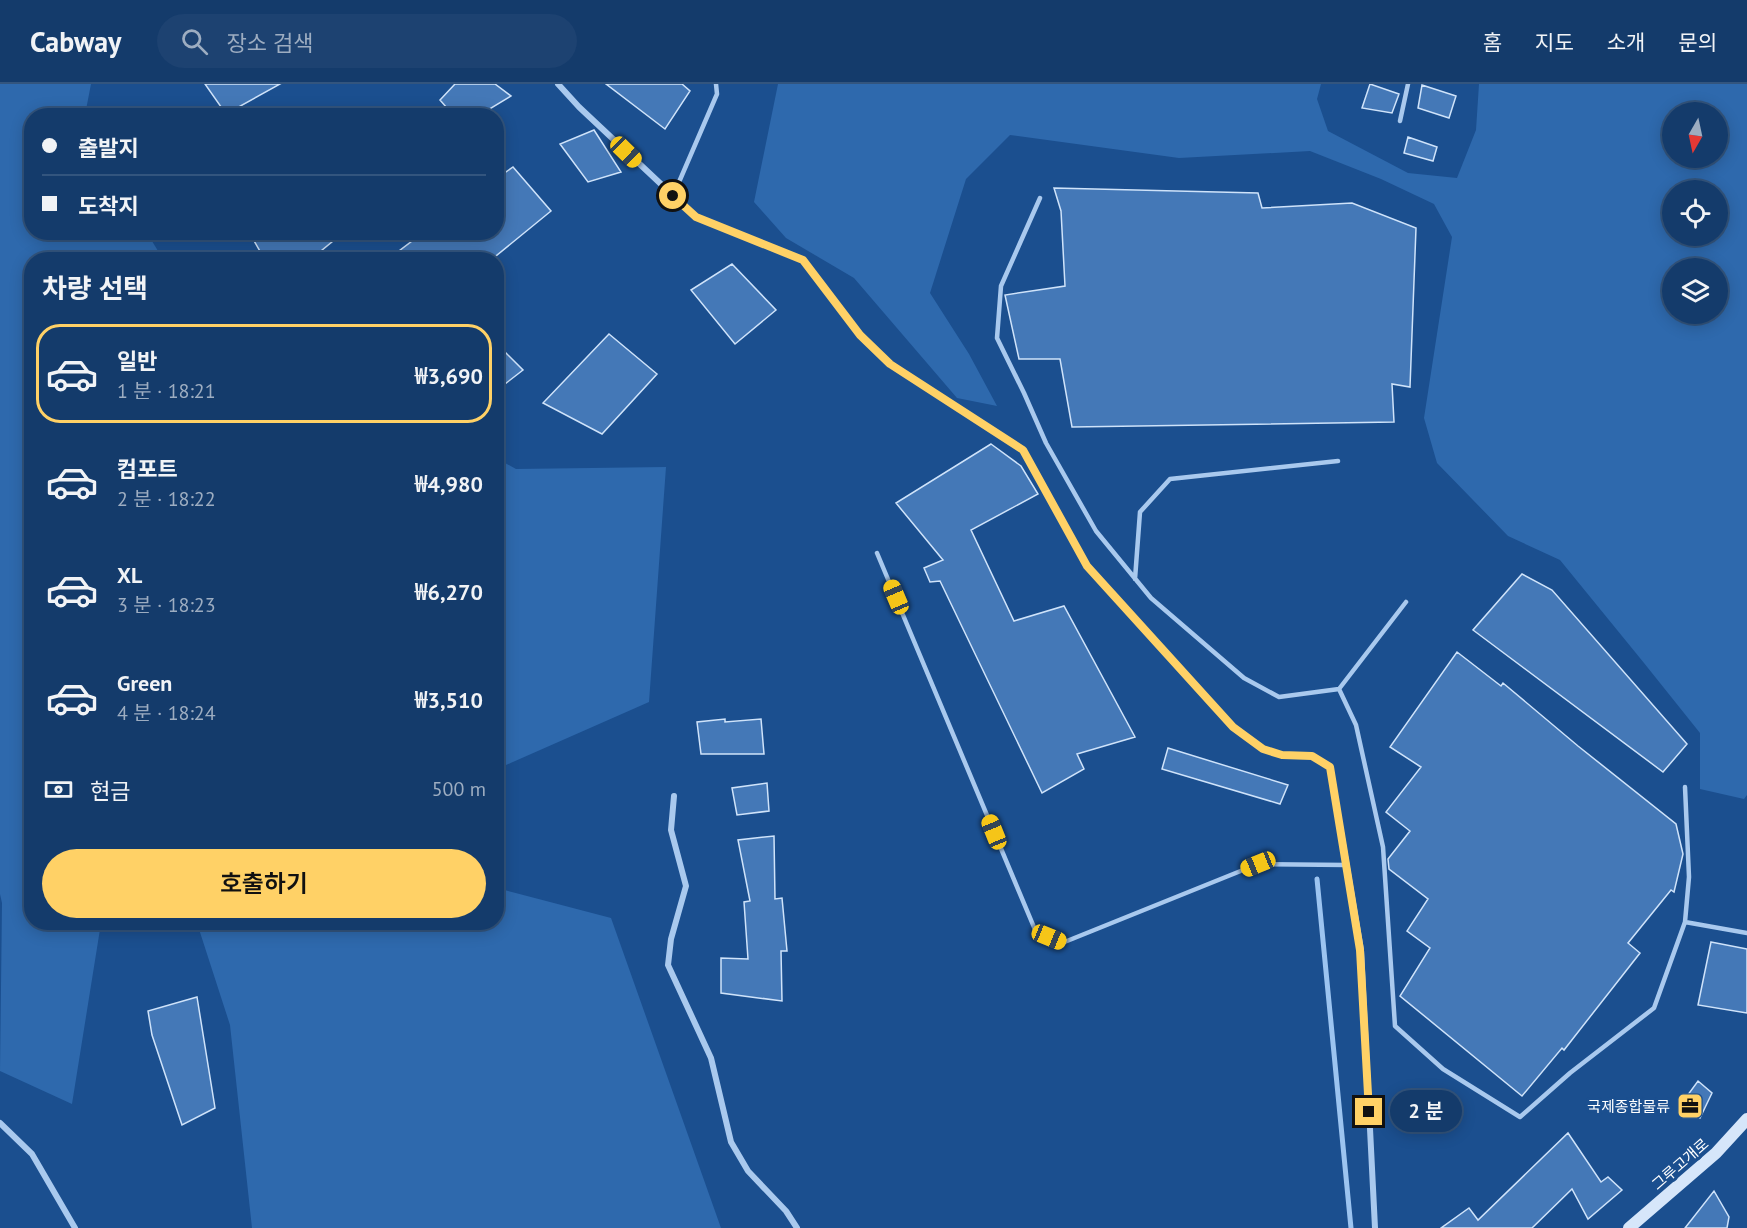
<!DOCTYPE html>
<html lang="ko">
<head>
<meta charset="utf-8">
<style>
  body { margin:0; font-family:"PT Sans","Noto Sans KR",sans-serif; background:#1d4271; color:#f1f3f6; height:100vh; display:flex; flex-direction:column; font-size:22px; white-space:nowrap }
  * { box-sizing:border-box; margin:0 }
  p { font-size:20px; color:#9dadc1 }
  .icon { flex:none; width:33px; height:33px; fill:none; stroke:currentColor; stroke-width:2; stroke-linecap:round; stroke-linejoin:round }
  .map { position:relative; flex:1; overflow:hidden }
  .side { position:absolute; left:24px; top:168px; width:480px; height:678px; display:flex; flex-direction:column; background:#143b6b; border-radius:24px; box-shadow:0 3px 15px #0003,0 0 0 2px #33557e }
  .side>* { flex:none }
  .banner { position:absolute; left:24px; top:24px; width:480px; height:132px; border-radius:24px; box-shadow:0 3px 15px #0003,0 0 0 2px #33557e; display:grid; align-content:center; height:132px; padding:0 18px; background:#143b6b }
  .needle { width:39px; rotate:189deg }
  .controls { position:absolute; left:1662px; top:18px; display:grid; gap:12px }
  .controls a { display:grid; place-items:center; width:66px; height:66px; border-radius:50%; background:#143b6b; box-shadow:0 3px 15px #0003,0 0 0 2px #33557e; font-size:30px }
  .end { position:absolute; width:27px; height:27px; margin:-14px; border:8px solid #ffd166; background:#111; box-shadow:0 0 0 3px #111 }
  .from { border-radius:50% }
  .bubble { position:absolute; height:42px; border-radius:21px; background:#143b6b; box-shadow:0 3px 15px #0003,0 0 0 2px #33557e; font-size:20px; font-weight:600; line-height:42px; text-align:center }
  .car { position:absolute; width:18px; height:36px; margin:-18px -9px; border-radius:8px; box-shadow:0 0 4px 2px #0007; background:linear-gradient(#f5c518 24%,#345 0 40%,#f5c518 0 76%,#345 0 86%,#f5c518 0) }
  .banner b { display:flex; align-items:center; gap:21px; height:57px; font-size:22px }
  .banner b+b { border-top:2px solid #33557e }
  .banner i { width:15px; height:15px; background:#f1f3f6 }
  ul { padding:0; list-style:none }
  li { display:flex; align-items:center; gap:18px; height:99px; margin:0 12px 9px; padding:0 6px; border:3px solid transparent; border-radius:24px }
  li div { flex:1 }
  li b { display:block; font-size:22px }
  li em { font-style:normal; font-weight:600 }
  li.active { border-color:#ffd166 }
  li>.icon { width:54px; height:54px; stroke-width:1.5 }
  h2 { padding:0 18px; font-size:27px; line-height:72px }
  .pay { display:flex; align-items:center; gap:15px; height:66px; padding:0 18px; font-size:22px }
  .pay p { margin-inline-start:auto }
  .primary-button { display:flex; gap:12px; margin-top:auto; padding:12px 18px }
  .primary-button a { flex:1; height:69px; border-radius:36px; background:#ffd166; color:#111; font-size:24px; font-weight:600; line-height:69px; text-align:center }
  header { display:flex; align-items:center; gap:36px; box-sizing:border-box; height:84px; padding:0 30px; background:#143b6b; border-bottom:2px solid #33557e }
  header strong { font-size:28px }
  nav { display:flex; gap:33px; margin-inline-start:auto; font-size:21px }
  .search { width:420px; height:54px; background:#1d4271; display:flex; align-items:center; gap:15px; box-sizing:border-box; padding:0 21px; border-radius:33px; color:#9dadc1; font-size:22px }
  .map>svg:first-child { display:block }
  .green { fill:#2e69ad; fill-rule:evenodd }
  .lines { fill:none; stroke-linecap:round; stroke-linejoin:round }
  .stream { stroke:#9cc4f0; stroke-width:5 }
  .building { fill:#4478b7; stroke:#cfe3fa; stroke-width:1.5 }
  .lane { stroke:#a9c9ee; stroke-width:4.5 }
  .street { stroke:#a9c9ee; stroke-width:6 }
  .secondary { stroke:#d6e6fa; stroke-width:12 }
  .route { stroke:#ffd166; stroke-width:8 }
  .labels { text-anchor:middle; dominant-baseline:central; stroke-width:6; stroke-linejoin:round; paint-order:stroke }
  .poi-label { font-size:15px; fill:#fff; stroke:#1b4f8f; text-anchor:end }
  .street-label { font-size:15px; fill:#fff; stroke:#1b4f8f }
</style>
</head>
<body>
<header>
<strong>Cabway</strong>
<div class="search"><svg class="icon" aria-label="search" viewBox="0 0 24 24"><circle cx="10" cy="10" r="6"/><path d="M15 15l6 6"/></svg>장소 검색</div>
<nav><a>홈</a><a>지도</a><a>소개</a><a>문의</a></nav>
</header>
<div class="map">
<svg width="1747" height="1144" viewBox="0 0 1747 1144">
  <rect width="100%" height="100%" fill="#1b4f8f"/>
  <path class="green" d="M0 0H91L85 31 32 32V148L147 149 163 175 32 176V838L101 839 72 1020 0 987 2 819 0 810Z
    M778 0H1321L1317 15 1328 47 1408 89 1457 94 1476 46 1479 0H1747V711L1744 715 1700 705V649L1644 579 1560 476 1508 452 1437 379 1424 334 1452 153 1434 120 1381 95 1310 67 1179 74 1010 51 966 95 930 209 969 270 997 322 957 314 854 194 786 154 754 118ZM1672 28H1718V74H1672ZM1718 106V152H1672V106ZM1672 184H1718V230H1672Z
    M496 374 516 385 666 383 649 618 497 685Z
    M497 804 611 834 721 1144H252L230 941 197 839 496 838Z"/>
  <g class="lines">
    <path class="stream" d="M1317 795 1351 1144"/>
  </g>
  <path class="building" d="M205 0H280L226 30Z
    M455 0H495L511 12 478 32H454L440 16Z
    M606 0H682L690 7 665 45Z
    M1370 0 1399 10 1392 29 1362 24Z
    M1422 1 1456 12 1449 34 1418 24Z
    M594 46 621 88 588 98 560 60Z
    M1408 53 1437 63 1433 77 1404 69Z
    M513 83 551 127 491 176H387L424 148H496V95Z
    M1054 104 1258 109 1262 124 1352 119 1416 144 1410 303 1392 300 1394 338 1072 343 1060 275H1019L1005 211 1065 202 1061 127Z
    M249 148H344L321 167 326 176H265Z
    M732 180 776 226 735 260 691 206Z
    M609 250 657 290 602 350 543 319Z
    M496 259 523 286 496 307Z
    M991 360 1021 382 1038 410 971 446 1014 537 1064 522 1135 653 1077 670 1084 685 1042 709 940 497 930 498 924 484 943 476 896 419Z
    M1522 490 1552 506 1687 660 1663 688 1473 546Z
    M1457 568 1501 602 1503 599 1578 662 1676 740 1683 770 1674 808 1671 806 1628 859 1640 869 1564 966 1562 964 1522 1012 1400 912 1430 864 1407 847 1428 815 1389 785 1388 775 1410 747 1386 728 1421 683 1390 663Z
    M725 635V638L761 635 764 670H701L697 638Z
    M1168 664 1288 701 1280 720 1162 685Z
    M767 699 769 727 737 731 732 704Z
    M774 752 775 815 782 814 787 867H781L782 917 721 909V874L748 875 744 818 750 817 738 756Z
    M1711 858 1747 865V929L1698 921Z
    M197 913 215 1024 182 1041 152 951 148 927Z
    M1698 997 1712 1009 1700 1034 1679 1023Z
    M1568 1049 1601 1098 1608 1093 1622 1106 1588 1135 1572 1105 1532 1144H1441L1469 1124 1478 1136Z
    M1714 1107 1729 1133 1727 1144H1685Z"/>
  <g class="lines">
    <path class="lane" d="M1400 37 1408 0
      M673 112 717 10 716 0
      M1040 114 1001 202 997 254 1024 309 1046 359 1096 447 1151 514 1244 594 1279 613 1339 605
      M877 469 1036 848 1062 859 1258 780 1346 781
      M1135 495 1140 428 1170 395 1338 377
      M1406 518 1339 605 1356 641 1383 763 1395 942 1443 985 1520 1033 1570 989 1654 924 1685 838 1747 849
      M1685 703 1689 793 1685 838"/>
    <path class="street" d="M558 0 579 23 696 133 803 176 860 251 890 280 1023 366 1087 482 1233 643 1263 665 1282 671 1313 672 1330 683 1361 866 1375 1144
      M674 712 671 746 686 802 671 855 668 881 711 974 731 1058 748 1087 786 1127 797 1144
      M0 1039 32 1070 75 1144"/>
    <path class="secondary" d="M1629 1144 1716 1069 1747 1035"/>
  </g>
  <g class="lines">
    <path class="route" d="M673 112 696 133 803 176 860 251 890 280 1023 366 1087 482 1233 643 1263 665 1282 671 1312 672 1330 683 1360 866 1369 1028"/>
  </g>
  <defs>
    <g id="office-square" transform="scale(1.35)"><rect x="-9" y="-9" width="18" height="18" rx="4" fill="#ffd166" stroke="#1b4f8f"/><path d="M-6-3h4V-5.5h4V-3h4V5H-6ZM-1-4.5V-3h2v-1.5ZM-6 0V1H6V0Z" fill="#111"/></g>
  </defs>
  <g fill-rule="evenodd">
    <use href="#office-square" x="1690" y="1022"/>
  </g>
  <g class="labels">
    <g class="poi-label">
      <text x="1670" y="1022">국제종합물류</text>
    </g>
    <g class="street-label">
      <text transform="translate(1680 1080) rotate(-41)">그루고개로</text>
    </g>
  </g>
</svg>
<div class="controls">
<a><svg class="needle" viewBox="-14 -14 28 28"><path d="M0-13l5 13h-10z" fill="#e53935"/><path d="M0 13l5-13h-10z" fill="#9dadc1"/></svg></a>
<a><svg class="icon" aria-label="locate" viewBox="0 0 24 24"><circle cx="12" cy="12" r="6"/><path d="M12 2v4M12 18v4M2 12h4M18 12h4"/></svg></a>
<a><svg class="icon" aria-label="layers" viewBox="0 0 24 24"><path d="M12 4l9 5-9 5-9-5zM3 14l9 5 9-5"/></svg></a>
</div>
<i class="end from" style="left:673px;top:112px"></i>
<i class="end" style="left:1369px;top:1028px"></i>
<div class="bubble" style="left:1390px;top:1006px;width:72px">2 분</div>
<i class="car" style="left:626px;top:68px;rotate:134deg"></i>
<i class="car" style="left:896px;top:513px;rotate:337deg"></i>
<i class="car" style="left:994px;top:748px;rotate:338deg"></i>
<i class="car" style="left:1258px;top:780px;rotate:248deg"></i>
<i class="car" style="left:1049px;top:853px;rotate:112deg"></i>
<div class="banner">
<b><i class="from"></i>출발지</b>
<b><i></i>도착지</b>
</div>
<section class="side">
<h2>차량 선택</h2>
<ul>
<li class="active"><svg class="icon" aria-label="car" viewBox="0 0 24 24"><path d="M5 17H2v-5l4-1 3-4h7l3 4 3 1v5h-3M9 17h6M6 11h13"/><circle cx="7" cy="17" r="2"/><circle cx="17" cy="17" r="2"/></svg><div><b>일반</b><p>1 분 · 18:21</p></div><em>₩3,690</em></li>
<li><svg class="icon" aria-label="car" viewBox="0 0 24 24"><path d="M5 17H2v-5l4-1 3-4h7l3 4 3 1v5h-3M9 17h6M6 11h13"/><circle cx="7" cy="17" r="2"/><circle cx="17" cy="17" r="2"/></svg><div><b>컴포트</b><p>2 분 · 18:22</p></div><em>₩4,980</em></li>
<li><svg class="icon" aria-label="car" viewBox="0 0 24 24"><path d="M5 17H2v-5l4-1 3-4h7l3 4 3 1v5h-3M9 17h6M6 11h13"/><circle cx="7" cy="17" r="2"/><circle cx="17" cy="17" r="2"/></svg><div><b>XL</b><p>3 분 · 18:23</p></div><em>₩6,270</em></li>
<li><svg class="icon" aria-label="car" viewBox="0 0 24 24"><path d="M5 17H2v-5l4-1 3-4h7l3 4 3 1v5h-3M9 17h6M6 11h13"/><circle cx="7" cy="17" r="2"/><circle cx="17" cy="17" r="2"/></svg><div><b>Green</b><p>4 분 · 18:24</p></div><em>₩3,510</em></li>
</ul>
<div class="pay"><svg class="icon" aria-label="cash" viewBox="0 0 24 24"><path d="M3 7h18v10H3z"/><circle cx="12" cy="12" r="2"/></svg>현금<p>500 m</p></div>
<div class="primary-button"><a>호출하기</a></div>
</section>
</div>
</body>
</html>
